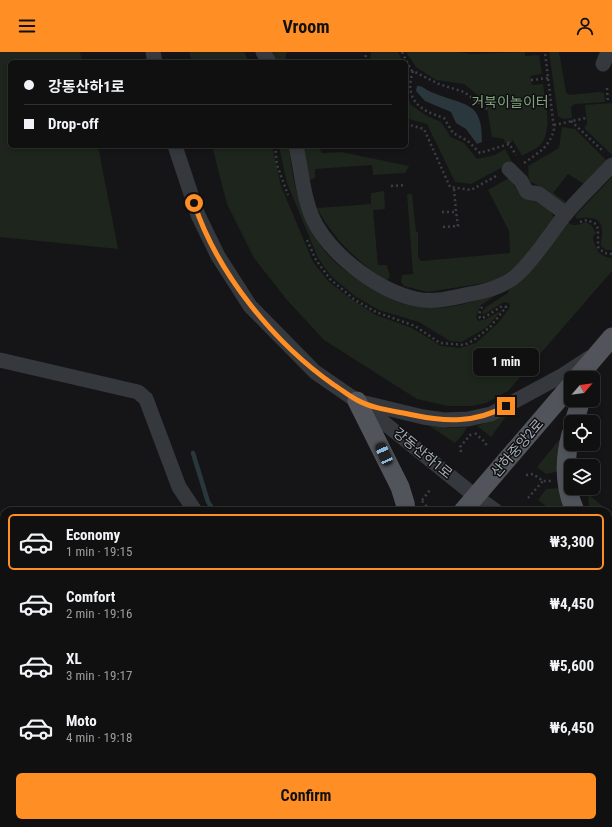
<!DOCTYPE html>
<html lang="en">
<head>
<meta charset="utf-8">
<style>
  body { margin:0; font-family:"Roboto Condensed","Noto Sans KR",sans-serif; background:#1e1e1f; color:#f1f3f6; height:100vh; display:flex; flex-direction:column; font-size:15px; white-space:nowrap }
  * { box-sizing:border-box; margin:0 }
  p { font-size:13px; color:#9c9d9f }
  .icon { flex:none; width:22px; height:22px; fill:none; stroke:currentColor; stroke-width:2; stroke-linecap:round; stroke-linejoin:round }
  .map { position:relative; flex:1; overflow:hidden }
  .drawer { position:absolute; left:0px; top:455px; width:612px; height:320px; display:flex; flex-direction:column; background:#101011; border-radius:12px 12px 0 0; box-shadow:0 2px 6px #0003,0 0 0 1px #303031 }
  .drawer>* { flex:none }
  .guide { position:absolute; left:8px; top:8px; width:400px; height:88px; border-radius:6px; box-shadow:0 2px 6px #0003,0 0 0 1px #303031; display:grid; align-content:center; height:88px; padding:0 16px; background:#101011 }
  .needle { width:26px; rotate:62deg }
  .fabs { position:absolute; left:564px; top:319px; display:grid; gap:8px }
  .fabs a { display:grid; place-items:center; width:36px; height:36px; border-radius:6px; background:#101011; box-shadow:0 2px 6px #0003,0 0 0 1px #303031; font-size:20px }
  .end { position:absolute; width:18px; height:18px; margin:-9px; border:5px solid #ff8e25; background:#111; box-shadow:0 0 0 2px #111 }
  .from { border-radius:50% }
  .bubble { position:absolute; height:28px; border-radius:6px; background:#101011; box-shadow:0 2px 6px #0003,0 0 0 1px #303031; font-size:13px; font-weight:700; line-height:28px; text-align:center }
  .car { position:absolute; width:12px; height:24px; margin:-12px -6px; border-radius:5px; box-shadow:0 0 3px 1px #0007; background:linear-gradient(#222 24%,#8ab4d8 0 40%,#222 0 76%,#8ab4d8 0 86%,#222 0) }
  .guide b { display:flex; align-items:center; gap:14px; height:38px; font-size:15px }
  .guide b+b { border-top:1px solid #303031 }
  .guide i { width:10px; height:10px; background:#f1f3f6 }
  ul { padding:7px 0 0; list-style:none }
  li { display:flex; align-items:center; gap:12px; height:56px; margin:0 8px 6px; padding:0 8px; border:2px solid transparent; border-radius:6px }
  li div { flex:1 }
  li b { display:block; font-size:15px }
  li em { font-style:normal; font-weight:700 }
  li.on { border-color:#ff8e25 }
  li>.icon { width:36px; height:36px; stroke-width:1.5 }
  .button { display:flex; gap:8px; margin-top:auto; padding:8px 16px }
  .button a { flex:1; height:46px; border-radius:6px; background:#ff8e25; color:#111; font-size:16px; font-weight:700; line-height:46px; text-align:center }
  header { display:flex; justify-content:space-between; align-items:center; height:52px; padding:0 16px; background:#ff8e25; color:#111; font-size:18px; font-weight:700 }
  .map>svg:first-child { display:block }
  .green { fill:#1d251c }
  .water { fill:#2a373c }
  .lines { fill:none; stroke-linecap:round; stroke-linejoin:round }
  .stream { stroke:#2a373c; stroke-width:4.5 }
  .path { stroke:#3b3f43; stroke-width:2.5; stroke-dasharray:2 3; stroke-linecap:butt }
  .minor { stroke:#35383c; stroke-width:15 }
  .major { stroke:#51555b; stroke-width:19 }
  .route { stroke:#ff8e25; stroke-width:5 }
  .labels { text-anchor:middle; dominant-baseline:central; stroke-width:3; stroke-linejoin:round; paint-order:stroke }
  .park-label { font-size:14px; fill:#80a47b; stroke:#101012 }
  .street-label { font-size:14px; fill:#a6afb8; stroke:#101012 }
</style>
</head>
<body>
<header><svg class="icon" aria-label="menu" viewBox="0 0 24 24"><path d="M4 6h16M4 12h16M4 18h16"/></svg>Vroom<svg class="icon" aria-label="person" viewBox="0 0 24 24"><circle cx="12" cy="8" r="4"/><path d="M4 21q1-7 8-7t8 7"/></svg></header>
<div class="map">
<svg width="612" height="775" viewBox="0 0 612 775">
  <rect width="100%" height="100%" fill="#151517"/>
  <path class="green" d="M0 0H80L82 10H10V94H98L118 197 0 185Z
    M189 0H244L249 10H192Z
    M271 0H287L285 6 294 10H276Z
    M371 0H398L403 10H370Z
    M406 0H457L472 2 525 0V4L539 3 542 22 530 24 532 33 543 32C545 48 553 77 541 92 537 97 528 100 522 104L512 87V90L505 91 504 87 492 85 486 50 464 32 436 28 416 15Z
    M549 0H559L566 40 569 43 599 40 604 41 605 50 575 52 571 55 572 66 563 67 558 64Z
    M406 42 411 53 427 64 441 70 451 85 464 91 477 107 495 103 505 97 512 110 471 132 455 130 427 72 406 66Z
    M612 51V103L584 76 587 72 585 53Z
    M562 75 575 77 607 109 584 132 568 122 553 141 566 150 564 153 542 136 529 129 528 114 559 96Z
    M212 94H272L281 134 313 210 328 229 354 249 376 263 412 276 441 294 460 296 476 291 498 271 510 255 509 251 504 250 483 263 482 260 486 255 508 241 510 237 509 234 568 170C573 175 579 173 586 170L592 174 596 181 593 185C595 197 599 205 612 206V219L508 339 486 351 472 354H448L417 347 324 288 287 248 254 206 227 152Z
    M279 94H289C292 126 299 159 316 187 330 209 345 220 368 232 380 240 394 249 408 253 439 261 473 252 500 239L501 240 481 253 476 265 478 269 486 267 502 258 487 275 462 290 450 289 419 270 379 258 356 245 331 224 318 206 287 131Z
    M304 94H318L322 101 341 100 409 114 405 121 373 123 372 113 315 117V126L310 128 302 108Z
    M612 125V198H606L601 194C600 189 603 184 602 178 601 164 588 165 577 167L575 164Z
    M509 126 523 146C537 147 548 153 555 167L518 213 498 227 484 231 428 240 404 234 401 230 402 223 413 222 407 142H412L416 180H418V205L421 209 510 201 509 179 488 138Z
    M384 139 385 157 373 158 378 213H387L390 225 386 229C357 209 334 188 317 156L371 152V141Z
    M504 364 505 366 491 385 477 374Z
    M428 373 448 376 467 375 463 382 455 391Z
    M568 377 559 419 546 422 537 415Z
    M562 436 569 459H552L538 448 546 437Z
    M588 442 612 462V478L608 475V459H593L589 454Z"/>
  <path class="water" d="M417 34H420C425 36 429 40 434 41 464 54 483 48 482 90L477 92 466 77 456 71 451 60 425 49 416 39Z"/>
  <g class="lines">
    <path class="stream" d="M193 401 208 450 214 459
      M608 768 612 775"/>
    <path class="path" d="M402 0 411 18 439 32 464 40 487 57
      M365 10 366 0
      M413 19C404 48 419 58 444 66L453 81 468 89 480 101 509 92
      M531 28 548 26
      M607 36 608 51
      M571 69 604 100
      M406 72 424 77 450 135 471 138 498 123
      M554 73 586 66
      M508 90 516 103
      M275 94 277 113 288 143
      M524 111C538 101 550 95 554 77L545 0
      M391 134 406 133
      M442 160H456L454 136
      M580 170 587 168 596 172 598 177V195L604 201 612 202
      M443 175 458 174 456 160
      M307 188 316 208 330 227 355 248 376 260 415 274 440 291 464 293 474 288 491 274 506 255 502 254 485 265 480 266 479 262 482 255
      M475 381 486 391V396
      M461 400 460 395 471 382
      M526 423 533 422 543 429H551
      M528 446 543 429
      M422 448 430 438
      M422 449 431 459
      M563 771 567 775
      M543 775 546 771"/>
    <path class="minor" d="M153 0 155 10
      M263 0 269 10
      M603 12 608 0
      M175 94 198 163 218 204 250 254 315 320 357 349 475 444 496 459
      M296 94C302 120 303 149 316 173 335 206 379 239 416 247 433 251 453 246 470 242 488 239 506 234 519 221 534 207 551 181 564 164 579 146 596 130 612 113
      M509 117 521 129 527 140 539 142 566 162
      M0 308 138 340 146 347 179 435 195 459
      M365 351 423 365 444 368 468 367 491 362 563 323 589 306
      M608 536 612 539"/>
    <path class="major" d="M577 326 612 285
      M357 349 400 435 405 451 406 459
      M574 370 581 348
      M571 382C564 408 564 434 575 459
      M463 459 571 333
      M608 516 612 522
      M327 771V775"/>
  </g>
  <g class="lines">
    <path class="route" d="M194 151C217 221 274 291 334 333 342 338 349 344 357 348 373 357 395 359 413 363 446 370 476 371 506 354"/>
  </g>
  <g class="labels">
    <g class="park-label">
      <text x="510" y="50">거북이놀이터</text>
    </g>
    <g class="street-label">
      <text transform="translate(517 396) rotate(-49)">산하중앙2로</text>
      <text transform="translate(423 401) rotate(39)">강동산하1로</text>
    </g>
  </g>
</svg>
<div class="fabs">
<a><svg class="needle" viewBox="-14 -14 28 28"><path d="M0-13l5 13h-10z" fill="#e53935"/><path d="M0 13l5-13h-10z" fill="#9c9d9f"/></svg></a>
<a><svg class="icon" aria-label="locate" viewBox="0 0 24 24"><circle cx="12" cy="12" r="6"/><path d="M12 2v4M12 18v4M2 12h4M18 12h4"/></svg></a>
<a><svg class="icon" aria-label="layers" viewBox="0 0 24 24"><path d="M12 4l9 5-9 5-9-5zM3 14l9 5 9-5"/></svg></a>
</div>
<i class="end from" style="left:194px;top:151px"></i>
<i class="end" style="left:506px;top:354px"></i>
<div class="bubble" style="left:473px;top:296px;width:66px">1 min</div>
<i class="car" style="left:384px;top:402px;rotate:336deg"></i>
<div class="guide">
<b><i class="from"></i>강동산하1로</b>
<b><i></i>Drop-off</b>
</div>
<section class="drawer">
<ul>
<li class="on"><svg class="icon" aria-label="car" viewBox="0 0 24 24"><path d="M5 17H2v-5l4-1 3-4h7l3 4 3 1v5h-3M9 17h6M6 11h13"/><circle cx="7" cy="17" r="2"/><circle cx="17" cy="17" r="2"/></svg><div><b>Economy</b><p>1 min · 19:15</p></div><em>₩3,300</em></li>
<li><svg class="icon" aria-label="car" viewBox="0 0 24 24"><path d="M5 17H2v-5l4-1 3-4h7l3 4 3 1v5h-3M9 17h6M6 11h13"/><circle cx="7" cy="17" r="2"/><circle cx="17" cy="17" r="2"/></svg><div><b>Comfort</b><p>2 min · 19:16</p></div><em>₩4,450</em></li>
<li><svg class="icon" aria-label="car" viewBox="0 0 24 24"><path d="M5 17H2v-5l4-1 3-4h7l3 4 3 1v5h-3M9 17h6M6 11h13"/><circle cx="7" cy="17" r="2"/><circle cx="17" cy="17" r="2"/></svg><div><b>XL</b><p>3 min · 19:17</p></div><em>₩5,600</em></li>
<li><svg class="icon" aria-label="car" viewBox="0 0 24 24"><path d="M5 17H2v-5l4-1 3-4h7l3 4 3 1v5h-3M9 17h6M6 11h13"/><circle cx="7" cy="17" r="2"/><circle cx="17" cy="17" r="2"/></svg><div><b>Moto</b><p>4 min · 19:18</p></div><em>₩6,450</em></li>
</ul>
<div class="button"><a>Confirm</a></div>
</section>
</div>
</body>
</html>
